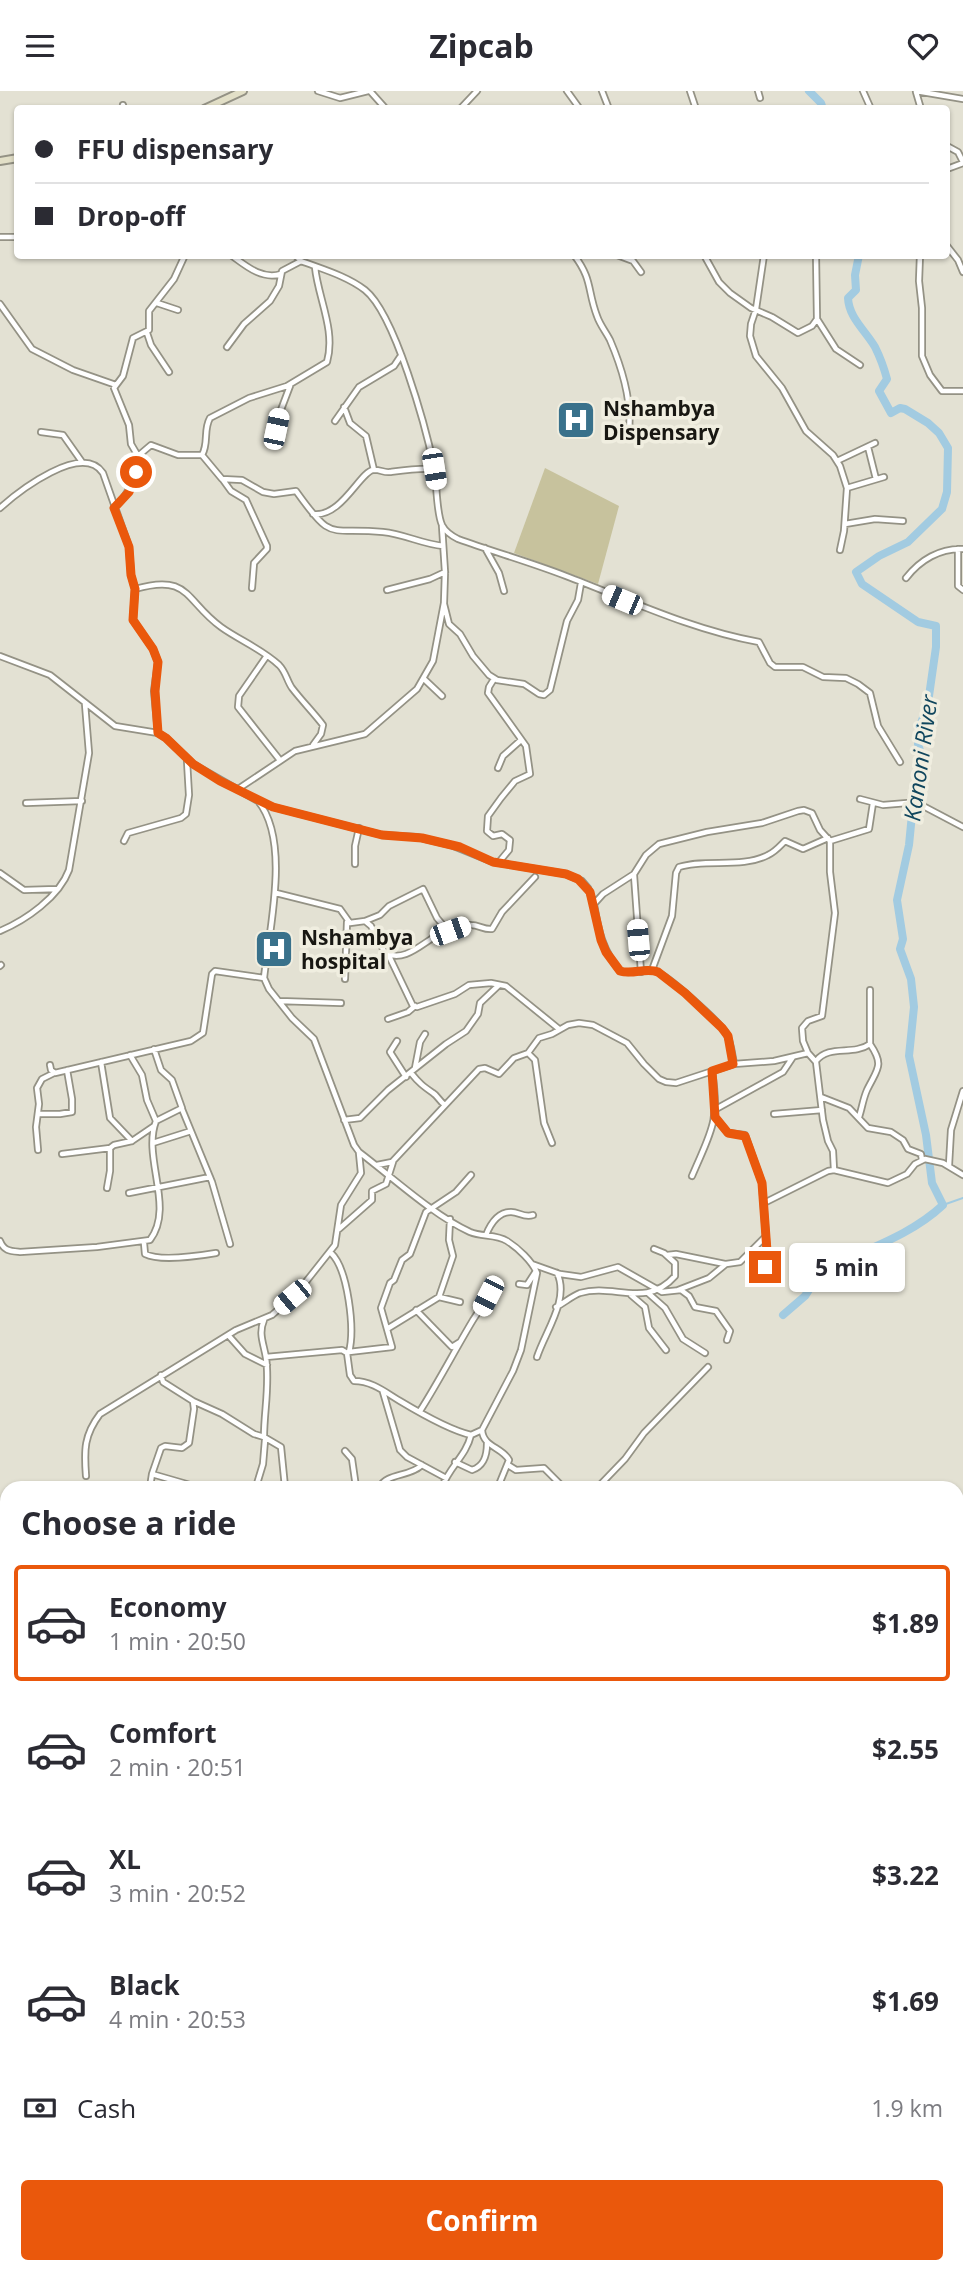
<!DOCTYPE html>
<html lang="en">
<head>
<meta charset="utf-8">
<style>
  body { margin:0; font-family:"Open Sans",sans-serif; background:#f7f7f7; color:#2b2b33; height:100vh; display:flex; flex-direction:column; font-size:26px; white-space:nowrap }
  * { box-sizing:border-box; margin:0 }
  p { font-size:23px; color:#7c7c81 }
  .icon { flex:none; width:38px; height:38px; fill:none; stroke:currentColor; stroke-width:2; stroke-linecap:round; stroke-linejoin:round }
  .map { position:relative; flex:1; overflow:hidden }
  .panel { position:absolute; left:0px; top:1390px; width:964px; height:793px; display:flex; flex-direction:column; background:#fff; border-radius:21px 21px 0 0; box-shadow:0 2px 5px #0004 }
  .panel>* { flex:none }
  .hud { position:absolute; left:14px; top:14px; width:936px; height:154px; border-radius:7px; box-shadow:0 2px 5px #0004; display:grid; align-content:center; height:154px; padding:0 21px; background:#fff }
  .end { position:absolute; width:32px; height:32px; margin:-16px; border:9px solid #ea580c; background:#fff; box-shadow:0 0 0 4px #fff }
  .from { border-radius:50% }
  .bubble { position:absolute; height:49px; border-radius:7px; background:#fff; box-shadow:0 2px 5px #0004; font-size:23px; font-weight:700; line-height:49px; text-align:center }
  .car { position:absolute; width:21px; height:42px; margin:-21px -10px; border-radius:9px; box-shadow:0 0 5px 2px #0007; background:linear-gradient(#fff 24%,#345 0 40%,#fff 0 76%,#345 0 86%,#fff 0) }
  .hud b { display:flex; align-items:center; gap:24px; height:66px; font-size:26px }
  .hud b+b { border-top:2px solid #e1e1e2 }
  .hud i { width:18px; height:18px; background:#2b2b33 }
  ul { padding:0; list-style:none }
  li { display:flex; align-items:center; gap:21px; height:116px; margin:0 14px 10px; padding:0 7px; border:4px solid transparent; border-radius:7px }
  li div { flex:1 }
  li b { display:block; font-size:26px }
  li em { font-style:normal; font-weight:700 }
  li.current { border-color:#ea580c }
  li>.icon { width:63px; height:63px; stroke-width:1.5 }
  h2 { padding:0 21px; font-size:32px; line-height:84px }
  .pay { display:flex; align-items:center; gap:18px; height:77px; padding:0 21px; font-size:26px }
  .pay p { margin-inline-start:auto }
  .primary-button { display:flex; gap:14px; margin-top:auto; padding:14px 21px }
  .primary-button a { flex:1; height:80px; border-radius:7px; background:#ea580c; color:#fff; font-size:28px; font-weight:700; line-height:80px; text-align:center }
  header { display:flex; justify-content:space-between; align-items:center; height:91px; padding:0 21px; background:#fff; font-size:32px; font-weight:700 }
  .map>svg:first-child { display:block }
  .built { fill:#d7d5bf }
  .green { fill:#c7c29d }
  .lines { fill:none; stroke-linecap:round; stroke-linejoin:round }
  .stream { stroke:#a2cbe1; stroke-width:2 }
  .river { stroke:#a2cbe1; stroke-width:8 }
  .minor-casing { stroke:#949285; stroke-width:8 }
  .secondary-casing { stroke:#949285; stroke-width:10 }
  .trunk-casing { stroke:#6f6833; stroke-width:10 }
  .minor { stroke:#fff; stroke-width:4.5 }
  .secondary { stroke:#e2dfc7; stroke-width:6 }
  .trunk { stroke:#b2a86a; stroke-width:7 }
  .route { stroke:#ea580c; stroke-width:9 }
  .labels { text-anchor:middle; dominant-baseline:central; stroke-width:7; stroke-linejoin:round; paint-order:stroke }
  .poi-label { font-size:21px; font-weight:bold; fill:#181712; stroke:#f0eee0; text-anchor:start }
  .water-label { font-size:23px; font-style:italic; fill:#10465d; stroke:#f0eee0 }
</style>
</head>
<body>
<header><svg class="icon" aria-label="menu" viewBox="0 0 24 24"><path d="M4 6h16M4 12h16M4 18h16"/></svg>Zipcab<svg class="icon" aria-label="heart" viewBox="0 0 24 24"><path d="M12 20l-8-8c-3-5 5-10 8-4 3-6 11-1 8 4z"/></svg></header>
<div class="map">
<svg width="963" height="2182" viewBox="0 0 963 2182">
  <rect width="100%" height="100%" fill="#e3e1d3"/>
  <path class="built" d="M582 316 589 334 570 342 562 325Z
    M267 2175H313L328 2177 327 2182H267Z"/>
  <path class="green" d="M545 377 619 415 598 493 514 462Z"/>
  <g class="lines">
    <path class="stream" d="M943 1114 963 1107"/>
    <path class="river" d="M809 0 821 12 823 18
      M783 1224 805 1205 819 1183 826 1178C866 1158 910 1145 943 1114L932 1092 926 1044 909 965 914 916 911 888 900 858 903 848 897 809 909 754 913 713 921 683 923 670 918 653 919 638 928 612 936 556V535L918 531 862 493 856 481 879 465 908 451 942 418 947 401 948 357 939 342 928 332 905 318 900 317 891 322 879 300 887 288C884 277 880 266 875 256 865 239 849 227 848 207L856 199 855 184 859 164"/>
    <g class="minor-casing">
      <path id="minor" d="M318 0 340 7 368 0
        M370 0 386 18
        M567 0 580 18
        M602 0 609 18
        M690 0 696 18
        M758 0 760 7
        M863 0 871 18
        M916 0 963 8
        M916 1 921 18
        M123 14 124 18
        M460 18 477 0
        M947 55 958 61 963 71
        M947 78 963 72
        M0 146H18
        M947 155 958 169 963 181
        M231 164C246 175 262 189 281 183
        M295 164 301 170C322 178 347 185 365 199 395 223 426 337 434 376 437 392 436 421 442 434 445 440 452 445 458 448 494 461 530 471 566 485 629 509 692 539 759 551L770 572 775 576H803L823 586 846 587 858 593 870 602 878 635 900 671
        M574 164C593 189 587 199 597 225 600 234 606 241 610 249 622 277 632 309 629 340
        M617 164 633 170 641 181
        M704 164 719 191 730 202 751 217 772 226 798 242 812 235 817 228 816 164
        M764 164 756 218 751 233 750 245 756 265 782 297 806 340 833 364 840 375 847 397 844 440 840 459
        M920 164 919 190 922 217V265L930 284 942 300H963
        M157 212 178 219
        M0 213 32 258 73 279 116 294
        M817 228 836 258 860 274
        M147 242 151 254 169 281
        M227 256 244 233 270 210 279 195 282 180 301 170
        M344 316 350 332 366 345 374 379
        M335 330 359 296 394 275 400 266
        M41 341 63 344 82 371
        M274 351 279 324 290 295
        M868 356 876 388
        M202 364C209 352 203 339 210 327L249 307 287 295 327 271C336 239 318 207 315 176
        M138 365 131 353 129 334 114 297 123 285 133 247 149 239V220L174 188 185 164
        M837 370 875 352
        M223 389 231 400 246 409 267 455V458L254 472 252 497
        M847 397 884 386
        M0 417C19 400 82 351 103 382L129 456 131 484 135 498 133 529 153 558 158 571 154 600 158 642
        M114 417C132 401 133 387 138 365L151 354 178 364H202L222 388 242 389 263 401 274 403 296 400C333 452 327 436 383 441 404 443 422 453 443 455
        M313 423C341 427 360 381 373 379 379 378 384 382 390 381 405 379 419 377 434 378
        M845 433 875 428 903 430
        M485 457 499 482 504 500
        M958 458V495L963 499
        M906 487C920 469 940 457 963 458
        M135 498C190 482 185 510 221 536 239 549 262 558 279 574 286 581 287 590 292 597 302 610 313 621 323 634L321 643 313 654
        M387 499 430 488 445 481
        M444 513 449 533 460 543 473 565 489 584 497 589 524 593 539 603 544 604 550 599 567 530 578 509 581 492
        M0 565 50 584 115 635 158 642 166 647 193 673 258 710C291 750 269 839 264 887L269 898 292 927 314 948 354 1054 359 1061C392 1086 433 1124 470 1141 482 1146 496 1143 507 1150 518 1157 532 1170 537 1182L521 1259 513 1280 482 1339C483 1356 502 1356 509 1369L498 1396
        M266 566 239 605 238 616 279 668
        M424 588 442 605
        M494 588 489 596 488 602 526 655 530 683 515 690 501 707 488 725 487 740 493 745 502 743 510 749 509 759 499 771
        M498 677 503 665 521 649
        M238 698 295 660 365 643 417 598 433 570 444 512 445 481 442 435
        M860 708 883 714 907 712
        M258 710 273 716 382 744 417 746 451 754 493 771 566 783 582 790 588 797 594 813 603 803 634 783 646 764 659 753 707 741 762 732 798 720 804 719 812 722 820 739 830 750V781L835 822 822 925 808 930 802 937 803 950 808 962 774 970 734 973 676 992 666 991 659 988 644 973 627 952 593 934 579 932 568 934 552 943 539 947 528 962 514 967 499 983 485 977 479 978 392 1071 377 1074
        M26 712 82 710
        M925 716 963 736
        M124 750 128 742 181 727 186 723 189 704 187 670
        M830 750 869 738 873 712
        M355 773V755L359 737
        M0 782 24 799 57 798
        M634 784 641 881
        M276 802 340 818 350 832 365 830 371 835 385 862C407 873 425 848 444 841 451 839 463 833 471 834 479 834 484 839 492 838L502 821 535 786
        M594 813C598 839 603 860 620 880 631 884 641 878 652 879 664 880 719 931 726 942 731 951 732 963 734 973
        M365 830 380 824 389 815 423 798 437 827 448 840
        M0 840C26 829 59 806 69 779L89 662 85 613
        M389 865 413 915 417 916 455 903 469 894 491 892 506 895 559 938
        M0 875 1 874
        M652 879 672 825 676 782 679 776C707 767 741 778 768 764 775 761 780 755 785 750L803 758 828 747
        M345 888 347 831
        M279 910 341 912
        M388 928 408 921 415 915
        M397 950 390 961 406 986
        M528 962 535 969 544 1032 552 1052
        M808 962 816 971 823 1029 828 1050 833 1060 834 1079
        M130 964 142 984 147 1009 156 1030
        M816 970C829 953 853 965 870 953V899
        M101 971 110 1027 132 1050
        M50 974 51 979 55 982 191 950 203 942 212 883 215 880 264 887
        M415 977 420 951 425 943
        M411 982C419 992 423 995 433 1002 438 1005 439 1010 445 1014
        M821 1006 849 1017 868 1037 891 1041 903 1049 908 1058 921 1063 922 1069
        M182 1018 212 1091 230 1153
        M716 1018 783 981 793 966
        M38 1023H60L72 1021V1008L67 979
        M774 1023 822 1019
        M715 1026 728 1042 745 1044 762 1092 767 1160 763 1180
        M859 1026C862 1017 863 1008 867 999 877 978 885 975 870 953
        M344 1029 360 1027 388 999 446 953 466 940 478 923 480 912 499 894
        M153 1052 191 1040
        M38 1059 36 1036 39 1013 37 997 42 988 54 982
        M62 1063 110 1057
        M949 1074 951 1039 963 1000
        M692 1085C711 1040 720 1032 712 980
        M107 1097 110 1080V1057L114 1054 132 1050 154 1035
        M129 1102 210 1086
        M764 1112 828 1080 834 1079 888 1092 907 1083 915 1073 925 1068 943 1072 963 1084
        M339 1138 372 1109V1100L386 1093 393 1071
        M486 1144C490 1134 498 1121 511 1121 519 1121 524 1127 533 1124
        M0 1150C4 1160 10 1160 20 1161L97 1156 150 1149C175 1116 142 1067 156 1030L182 1017 172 989 161 979 154 958
        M144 1152 145 1163C161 1171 198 1165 216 1162
        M331 1162C348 1178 355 1238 349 1261
        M667 1164 676 1163 725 1173
        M532 1173 560 1183 581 1186 618 1176 662 1201 681 1199 689 1205 695 1216 716 1220 730 1240 727 1249
        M519 1193 527 1194 536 1180
        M678 1199 709 1187 726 1173 740 1171 764 1147
        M648 1202 665 1217 683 1248 705 1262
        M631 1204 645 1216 649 1237 666 1259
        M439 1206 453 1165 449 1149 450 1128
        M556 1216C564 1212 572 1205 580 1202 614 1192 646 1218 675 1185V1172L664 1162 654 1158
        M416 1219 452 1256 460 1251
        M264 1229C258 1243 264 1253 266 1267 270 1294 264 1320 264 1346L281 1356 285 1396
        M387 1238 439 1206 460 1211
        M228 1244 245 1263 267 1274
        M349 1261 392 1256 381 1217 390 1192 394 1189 402 1169 410 1163 426 1121 456 1101 471 1084
        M266 1266 342 1259 347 1262 350 1284 354 1290C372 1290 385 1301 400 1310 420 1322 449 1339 471 1344L482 1339
        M537 1266C545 1241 570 1208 557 1182
        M383 1301 400 1359 407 1366 446 1387
        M193 1310 222 1323 254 1343 264 1346
        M420 1320C439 1290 455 1259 473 1229 480 1218 487 1208 492 1196
        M345 1360 352 1368 356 1396
        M455 1371 472 1379C484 1375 487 1365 487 1352
        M508 1374 516 1379 544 1377 563 1396
        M152 1383 197 1396
        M86 1385C84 1359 84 1344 100 1323L236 1239 272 1224 297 1202 335 1154 341 1114 361 1082 359 1062
        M150 1396 152 1383 161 1357 165 1355 182 1357 189 1352 194 1318 193 1310 163 1291 161 1284
        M256 1396 263 1373 265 1349
        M380 1396C386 1382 410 1386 422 1374
        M442 1396C450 1375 466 1365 471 1344
        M598 1396 625 1368 644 1342 708 1276
        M957 1451 963 1457
        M957 1654 963 1659
        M0 1708 7 1693
        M957 1741 963 1745
        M957 1816 963 1807
        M957 1913 963 1910
        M0 1983 7 1970
        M0 1999 6 2007
        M86 2175 87 2182
        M117 2182 118 2175
        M762 2182 768 2175"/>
    </g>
    <g class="secondary-casing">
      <path id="secondary" d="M204 18 243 0
        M0 70 18 67"/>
    </g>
    <g class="trunk-casing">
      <path id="trunk" d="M957 1559 963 1541
        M659 2175 660 2182"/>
    </g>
    <use href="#minor" class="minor"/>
    <use href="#secondary" class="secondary"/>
    <use href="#trunk" class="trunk"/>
  </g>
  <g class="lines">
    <path class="route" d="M136 381 129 401 114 417 129 456 131 484 135 498 133 529 153 558 158 571 155 600 158 642 166 647 193 673 220 690 273 716 382 744 422 747 460 756 493 771 566 783 578 788 590 801 601 849 606 861 620 880C633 884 646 876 658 881L685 902 722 937 728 945 733 973 712 980 715 1026 728 1042 745 1045 762 1092 767 1160 765 1176"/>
  </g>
  <defs>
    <g id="hospital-square" transform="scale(2.0125)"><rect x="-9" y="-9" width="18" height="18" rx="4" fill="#39718b" stroke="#f0eee0"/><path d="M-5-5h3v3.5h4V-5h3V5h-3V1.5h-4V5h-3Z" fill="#fff"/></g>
  </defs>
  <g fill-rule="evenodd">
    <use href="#hospital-square" x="576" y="329"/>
    <use href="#hospital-square" x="274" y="858"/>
  </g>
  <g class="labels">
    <g class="poi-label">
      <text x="603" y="317">Nshambya<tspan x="603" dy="24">Dispensary</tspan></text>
      <text x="301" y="846">Nshambya<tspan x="301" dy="24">hospital</tspan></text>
    </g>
    <g class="water-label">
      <text transform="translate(920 667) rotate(-82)">Kanoni River</text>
    </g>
  </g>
</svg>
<i class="end from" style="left:136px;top:381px"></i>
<i class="end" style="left:765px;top:1176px"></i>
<div class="bubble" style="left:789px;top:1152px;width:116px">5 min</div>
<i class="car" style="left:276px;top:338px;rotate:12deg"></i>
<i class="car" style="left:434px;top:378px;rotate:171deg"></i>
<i class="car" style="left:622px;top:509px;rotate:293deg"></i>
<i class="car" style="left:450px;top:840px;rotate:70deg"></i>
<i class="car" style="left:638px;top:849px;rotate:355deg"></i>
<i class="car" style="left:488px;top:1205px;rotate:207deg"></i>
<i class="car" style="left:292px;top:1206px;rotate:230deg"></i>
<div class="hud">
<b><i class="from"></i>FFU dispensary</b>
<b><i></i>Drop-off</b>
</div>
<section class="panel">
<h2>Choose a ride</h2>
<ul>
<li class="current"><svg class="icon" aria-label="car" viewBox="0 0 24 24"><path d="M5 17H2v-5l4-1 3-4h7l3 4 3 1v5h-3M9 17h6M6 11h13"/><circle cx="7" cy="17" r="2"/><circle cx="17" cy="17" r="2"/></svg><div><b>Economy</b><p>1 min · 20:50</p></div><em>$1.89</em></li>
<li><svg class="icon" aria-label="car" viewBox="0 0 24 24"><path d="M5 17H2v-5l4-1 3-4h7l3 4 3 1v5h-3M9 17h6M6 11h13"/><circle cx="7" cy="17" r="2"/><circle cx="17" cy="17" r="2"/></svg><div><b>Comfort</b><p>2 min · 20:51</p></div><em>$2.55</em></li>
<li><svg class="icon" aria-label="car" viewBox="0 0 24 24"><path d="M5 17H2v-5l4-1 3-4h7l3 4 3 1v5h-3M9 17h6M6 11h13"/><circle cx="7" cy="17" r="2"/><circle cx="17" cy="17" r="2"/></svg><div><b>XL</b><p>3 min · 20:52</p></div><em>$3.22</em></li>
<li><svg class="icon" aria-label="car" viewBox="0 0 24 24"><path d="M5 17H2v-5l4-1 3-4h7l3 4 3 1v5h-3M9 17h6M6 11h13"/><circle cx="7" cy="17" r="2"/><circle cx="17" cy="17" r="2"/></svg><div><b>Black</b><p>4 min · 20:53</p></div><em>$1.69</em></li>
</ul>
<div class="pay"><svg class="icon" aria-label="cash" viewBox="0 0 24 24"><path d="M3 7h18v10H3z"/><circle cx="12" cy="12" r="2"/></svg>Cash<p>1.9 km</p></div>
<div class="primary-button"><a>Confirm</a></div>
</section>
</div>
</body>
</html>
